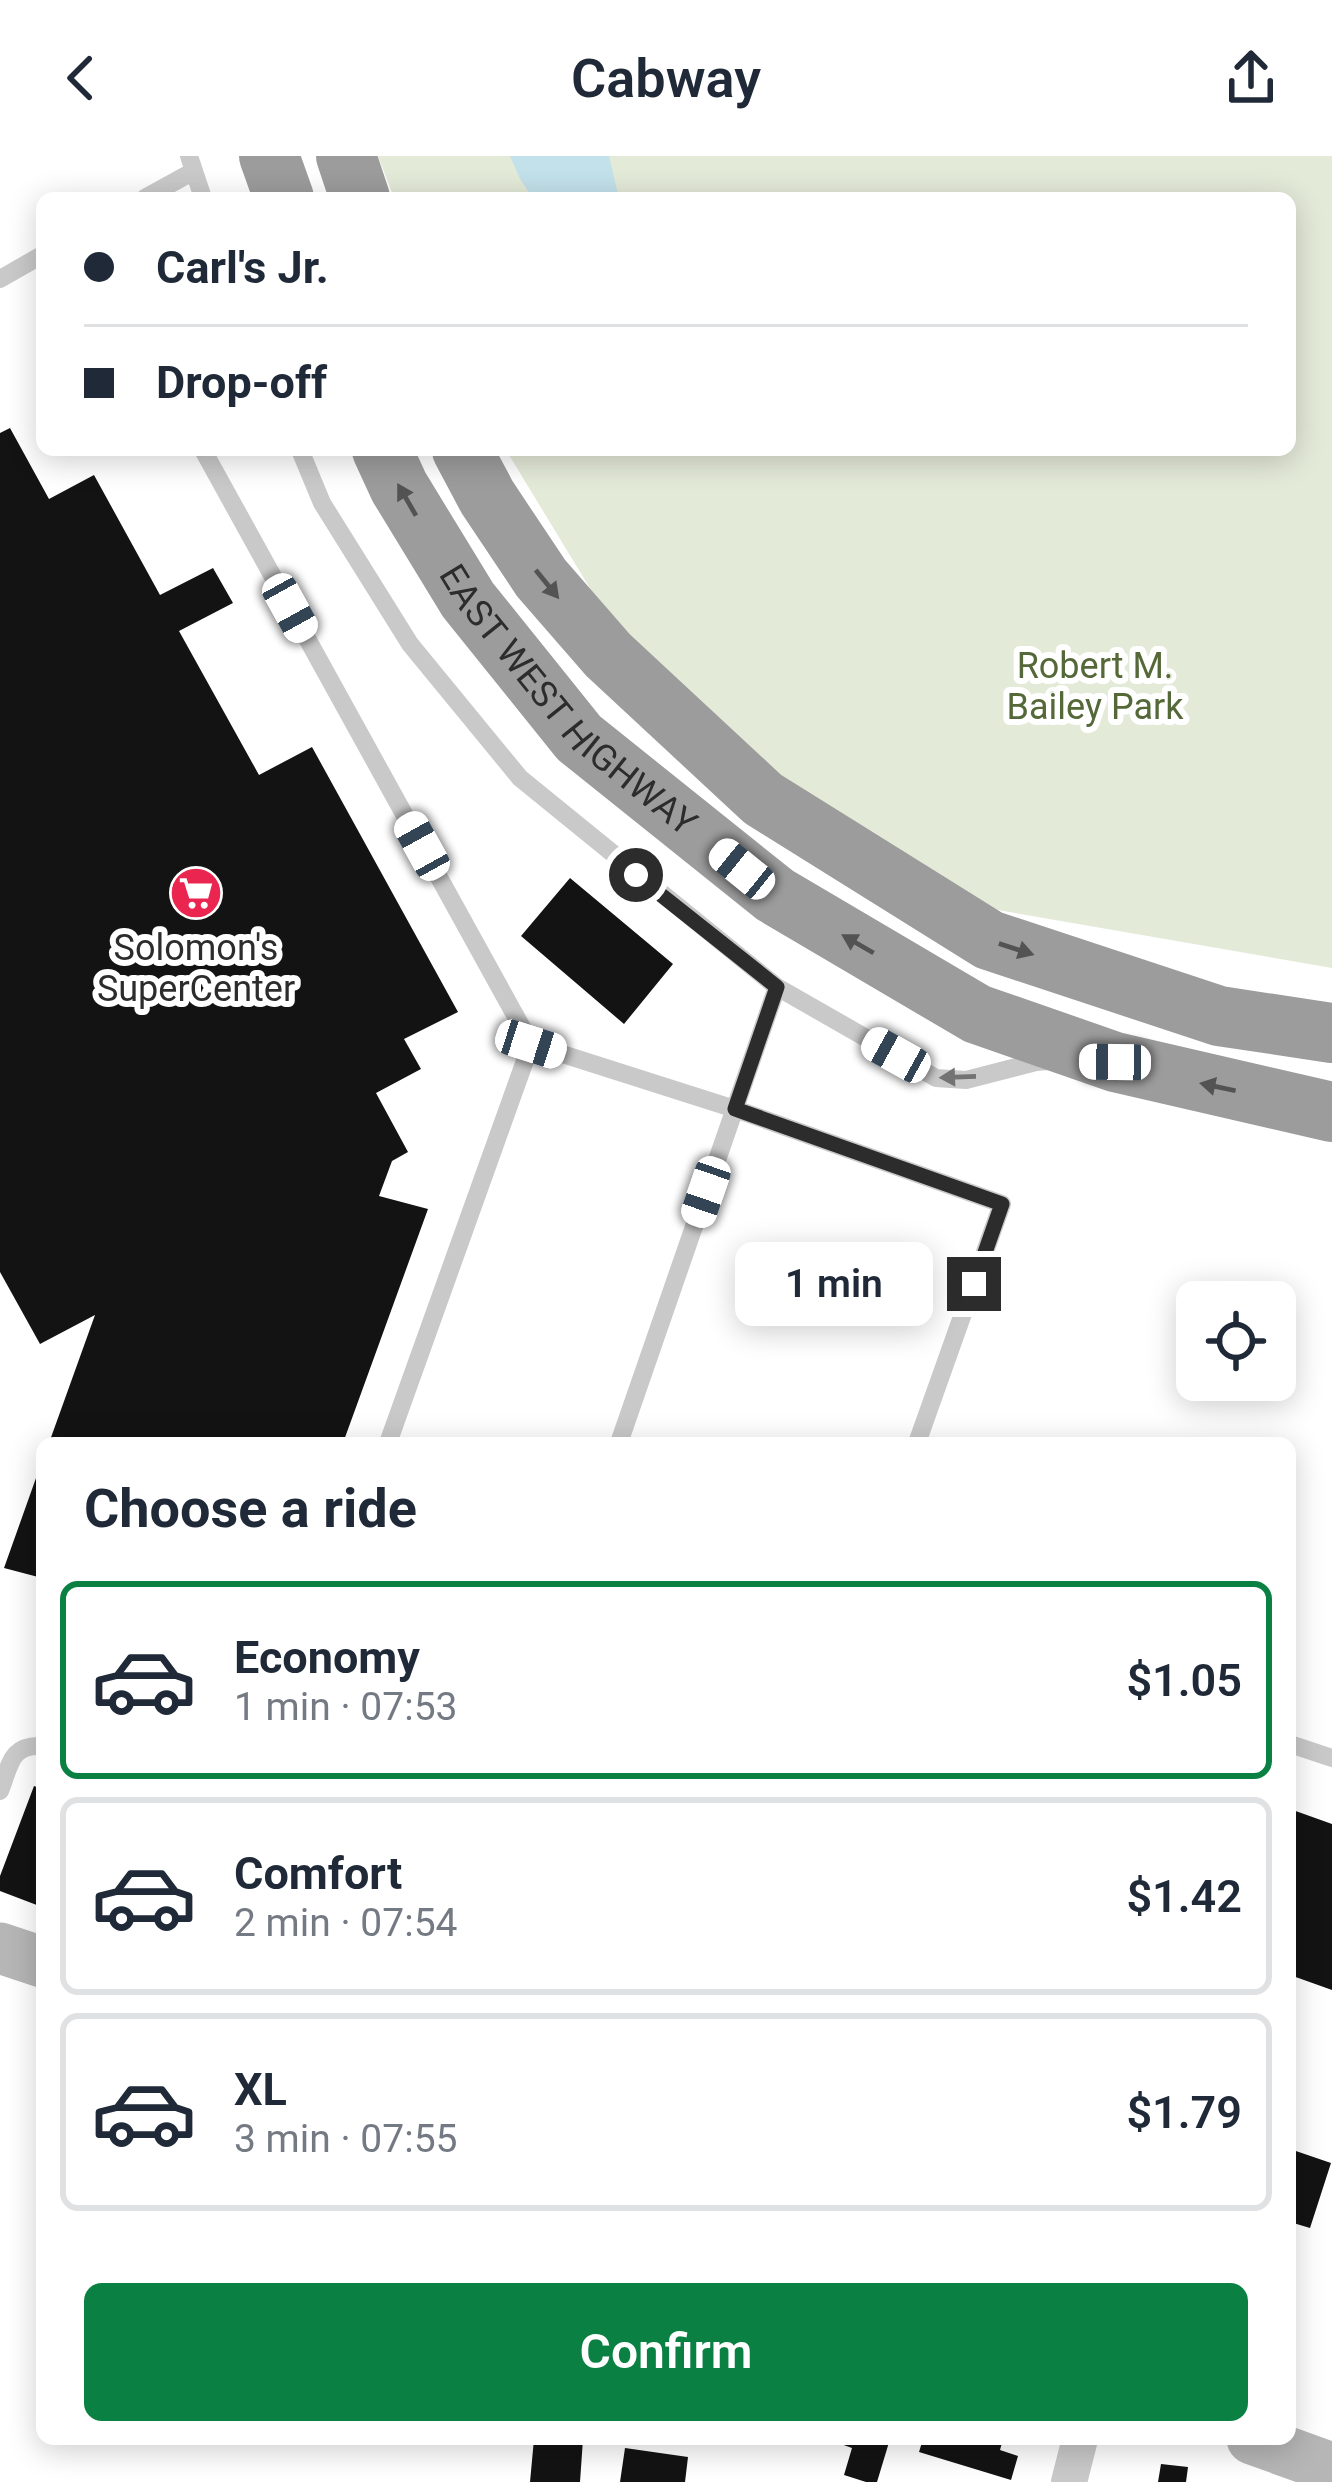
<!DOCTYPE html>
<html lang="en">
<head>
<meta charset="utf-8">
<style>
  body { margin:0; font-family:Roboto,sans-serif; background:#f2f2f3; color:#1f2937; height:100vh; display:flex; flex-direction:column; font-size:45px; white-space:nowrap }
  * { box-sizing:border-box; margin:0 }
  p { font-size:39px; color:#747a83 }
  .icon { flex:none; width:66px; height:66px; fill:none; stroke:currentColor; stroke-width:2; stroke-linecap:round; stroke-linejoin:round }
  .map { position:relative; flex:1; overflow:hidden }
  .side { position:absolute; left:36px; top:1281px; width:1260px; height:1008px; display:flex; flex-direction:column; background:#fff; border-radius:18px; box-shadow:0 6px 30px #0003 }
  .side>* { flex:none }
  .guide { position:absolute; left:36px; top:36px; width:1260px; height:264px; border-radius:18px; box-shadow:0 6px 30px #0003; display:grid; align-content:center; height:264px; padding:0 48px; background:#fff }
  .buttons { position:absolute; left:1176px; top:1125px; display:grid; gap:24px }
  .buttons a { display:grid; place-items:center; width:120px; height:120px; border-radius:18px; background:#fff; box-shadow:0 6px 30px #0003; font-size:60px }
  .end { position:absolute; width:54px; height:54px; margin:-27px; border:15px solid #2c2c2c; background:#fff; box-shadow:0 0 0 6px #fff }
  .from { border-radius:50% }
  .bubble { position:absolute; height:84px; border-radius:18px; background:#fff; box-shadow:0 6px 30px #0003; font-size:39px; font-weight:600; line-height:84px; text-align:center }
  .car { position:absolute; width:36px; height:72px; margin:-36px -18px; border-radius:15px; box-shadow:0 0 9px 3px #0007; background:linear-gradient(#fff 24%,#345 0 40%,#fff 0 76%,#345 0 86%,#fff 0) }
  .guide b { display:flex; align-items:center; gap:42px; height:114px; font-size:45px }
  .guide b+b { border-top:3px solid #e0e1e3 }
  .guide i { width:30px; height:30px; background:#1f2937 }
  ul { padding:0; list-style:none }
  li { display:flex; align-items:center; gap:36px; height:198px; margin:0 24px 18px; padding:0 24px; border:6px solid #e0e1e3; border-radius:18px }
  li div { flex:1 }
  li b { display:block; font-size:45px }
  li em { font-style:normal; font-weight:600 }
  li.on { border-color:#0b8043 }
  li>.icon { width:108px; height:108px; stroke-width:1.5 }
  h2 { padding:0 48px; font-size:54px; line-height:144px }
  .primary-button { display:flex; gap:24px; margin-top:auto; padding:24px 48px }
  .primary-button a { flex:1; height:138px; border-radius:18px; background:#0b8043; color:#fff; font-size:48px; font-weight:600; line-height:138px; text-align:center }
  header { display:flex; justify-content:space-between; align-items:center; height:156px; padding:0 48px; background:#fff; font-size:54px; font-weight:600 }
  .map>svg:first-child { display:block }
  .green { fill:#e4ead8 }
  .water { fill:#c3e1eb }
  .building { fill:#131313 }
  .lines { fill:none; stroke-linecap:round; stroke-linejoin:round }
  .service { stroke:#c9c9c9; stroke-width:18 }
  .minor { stroke:#c9c9c9; stroke-width:36 }
  .secondary { stroke:#b6b6b6; stroke-width:51 }
  .trunk { stroke:#9c9c9c; stroke-width:60 }
  .oneway { fill:#535353 }
  .oneway2 { fill:#737373 }
  .route { stroke:#2c2c2c; stroke-width:15 }
  .labels { text-anchor:middle; dominant-baseline:central; stroke-width:12; stroke-linejoin:round; paint-order:stroke }
  .park-label { font-size:36px; fill:#556838; stroke:#fff }
  .street-label { font-size:36px; fill:#2c2c2c; stroke:#fff }
  .poi-label { font-size:36px; fill:#2c2c2c; stroke:#fff }
</style>
</head>
<body>
<header><svg class="icon" aria-label="back" viewBox="0 0 24 24"><path d="M15 5l-7 7 7 7"/></svg>Cabway<svg class="icon" aria-label="share" viewBox="0 0 24 24"><path d="M12 15V3M7 8l5-5 5 5M5 13v7h14v-7"/></svg></header>
<div class="map">
<svg width="1332" height="2326" viewBox="0 0 1332 2326">
  <rect width="100%" height="100%" fill="#fff"/>
  <path class="green" d="M378 0H1332V812L998 754 784 638 628 495 506 294H1290V42H394Z"/>
  <path class="water" d="M510 0H609L619 42H533L520 23Z"/>
  <path class="building" d="M10 272 49 343 94 319 160 439 213 412 233 447 179 475 259 619 312 591 458 856 404 883 421 913 376 937 408 996 392 1005 379 1040 428 1053 343 1287H49L95 1159 40 1188 0 1116V277Z
    M570 722 673 808 624 868 521 780Z
    M41 1308H42V1422L4 1412Z
    M34 1630 42 1633V1751L0 1735V1720Z
    M1290 1653 1332 1668V1834L1290 1819Z
    M1290 1993 1331 2007 1310 2072 1290 2066Z
    M534 2283H583L580 2326H530Z
    M827 2283H890L877 2326H866L844 2319 852 2292Z
    M923 2283H1003L1000 2294 1018 2300 1011 2324 919 2296Z
    M625 2292 688 2301 685 2326H620Z
    M1161 2308 1188 2311 1186 2326H1158Z"/>
  <g class="lines">
    <path class="service" d="M189 0 203 42
      M145 42 194 15
      M0 123 42 99
      M203 294 531 888 735 953 1002 1048 917 1287
      M300 294 322 347 410 488 520 622 777 831 936 922 966 924 1036 906 1049 905
      M388 1287 531 888
      M619 1287 777 831
      M1290 1588 1332 1602
      M0 1635C10 1610 10 1588 42 1590"/>
    <path class="minor" d="M1069 2326 1080 2283"/>
    <path class="secondary" d="M0 1792 42 1806
      M1252 2283 1332 2312"/>
    <g class="trunk">
      <path d="M269 0 284 42"/>
      <path d="M346 0 360 42"/>
      <path id="s1" d="M382 294 399 331 468 444 579 582 775 739 977 858 1115 906 1332 956"/>
      <path d="M462 294 487 341 541 422 608 499 763 643 989 784 1219 860 1332 877"/>
    </g>
  </g>
  <defs><path id="oneway-solid" d="M-6-.8H1V-3.2L6.5 0L1 3.2V.8H-6Z" transform="scale(3)"/></defs>
  <g class="oneway">
    <use href="#oneway-solid" transform="translate(407 344) rotate(-120)"/>
    <use href="#oneway-solid" transform="translate(547 428) rotate(51)"/>
    <use href="#oneway-solid" transform="translate(858 788) rotate(-150)"/>
    <use href="#oneway-solid" transform="translate(1016 793) rotate(18)"/>
    <use href="#oneway-solid" transform="translate(1218 931) rotate(-168)"/>
  </g>
  <use class="oneway2" href="#oneway-solid" transform="translate(958 921) rotate(178)"/>
  <g class="lines">
    <path class="route" d="M636 719 777 831 735 953 1002 1048 974 1128"/>
  </g>
  <defs>
    <g id="supermarket-disc" transform="scale(2.7)"><circle r="9.5" fill="#ea2650" stroke="#fff"/><path d="M-6-5.5h2.5l.6 2H6L4.5 2H-2.5L-4.4-4H-6ZM-1.5 3.2a1.3 1.3 0 1 0 .1 0ZM3 3.2a1.3 1.3 0 1 0 .1 0Z" fill="#fff"/></g>
  </defs>
  <g fill-rule="evenodd">
    <use href="#supermarket-disc" x="196" y="737"/>
  </g>
  <g class="labels">
    <g class="park-label">
      <text x="1095" y="510">Robert M.<tspan x="1095" dy="41">Bailey Park</tspan></text>
    </g>
    <g class="street-label">
      <text stroke="none"><textPath href="#s1" startOffset="315">EAST WEST HIGHWAY</textPath></text>
    </g>
    <g class="poi-label">
      <text x="196" y="792">Solomon's<tspan x="196" dy="41">SuperCenter</tspan></text>
    </g>
  </g>
</svg>
<div class="buttons">
<a><svg class="icon" aria-label="locate" viewBox="0 0 24 24"><circle cx="12" cy="12" r="6"/><path d="M12 2v4M12 18v4M2 12h4M18 12h4"/></svg></a>
</div>
<i class="end from" style="left:636px;top:719px"></i>
<i class="end" style="left:974px;top:1128px"></i>
<div class="bubble" style="left:735px;top:1086px;width:198px">1 min</div>
<i class="car" style="left:290px;top:452px;rotate:151deg"></i>
<i class="car" style="left:422px;top:690px;rotate:331deg"></i>
<i class="car" style="left:742px;top:713px;rotate:309deg"></i>
<i class="car" style="left:531px;top:888px;rotate:108deg"></i>
<i class="car" style="left:896px;top:899px;rotate:299deg"></i>
<i class="car" style="left:1115px;top:906px;rotate:271deg"></i>
<i class="car" style="left:706px;top:1036px;rotate:199deg"></i>
<div class="guide">
<b><i class="from"></i>Carl's Jr.</b>
<b><i></i>Drop-off</b>
</div>
<section class="side">
<h2>Choose a ride</h2>
<ul>
<li class="on"><svg class="icon" aria-label="car" viewBox="0 0 24 24"><path d="M5 17H2v-5l4-1 3-4h7l3 4 3 1v5h-3M9 17h6M6 11h13"/><circle cx="7" cy="17" r="2"/><circle cx="17" cy="17" r="2"/></svg><div><b>Economy</b><p>1 min · 07:53</p></div><em>$1.05</em></li>
<li><svg class="icon" aria-label="car" viewBox="0 0 24 24"><path d="M5 17H2v-5l4-1 3-4h7l3 4 3 1v5h-3M9 17h6M6 11h13"/><circle cx="7" cy="17" r="2"/><circle cx="17" cy="17" r="2"/></svg><div><b>Comfort</b><p>2 min · 07:54</p></div><em>$1.42</em></li>
<li><svg class="icon" aria-label="car" viewBox="0 0 24 24"><path d="M5 17H2v-5l4-1 3-4h7l3 4 3 1v5h-3M9 17h6M6 11h13"/><circle cx="7" cy="17" r="2"/><circle cx="17" cy="17" r="2"/></svg><div><b>XL</b><p>3 min · 07:55</p></div><em>$1.79</em></li>
</ul>
<div class="primary-button"><a>Confirm</a></div>
</section>
</div>
</body>
</html>
